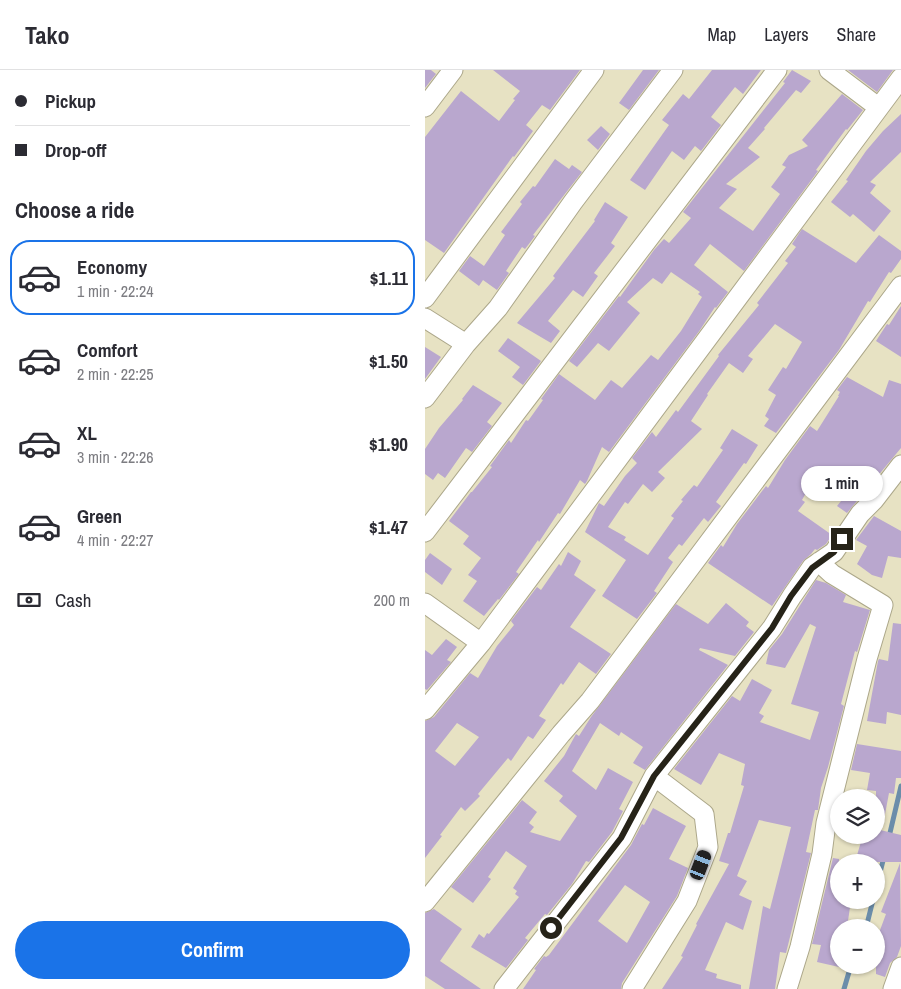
<!DOCTYPE html>
<html lang="en">
<head>
<meta charset="utf-8">
<style>
  body { margin:0; font-family:"Archivo Narrow",sans-serif; background:#f2f2f3; color:#2b2b33; height:100vh; display:flex; flex-direction:column; font-size:19px; white-space:nowrap }
  * { box-sizing:border-box; margin:0 }
  p { font-size:16px; color:#7c7c81 }
  .icon { flex:none; width:28px; height:28px; fill:none; stroke:currentColor; stroke-width:2; stroke-linecap:round; stroke-linejoin:round }
  .map { position:relative; flex:1; overflow:hidden }
  .drawer { display:flex; flex-direction:column; background:#fff; width:425px }
  .drawer>* { flex:none }
  .guide { display:grid; align-content:center; height:110px; padding:0 15px; background:#fff }
  .fabs { position:absolute; left:405px; top:719px; display:grid; gap:10px }
  .fabs a { display:grid; place-items:center; width:55px; height:55px; border-radius:50%; background:#fff; box-shadow:0 1px 4px #0004; font-size:25px }
  .end { position:absolute; width:22px; height:22px; margin:-11px; border:6px solid #262318; background:#fff; box-shadow:0 0 0 2px #fff }
  .from { border-radius:50% }
  .bubble { position:absolute; height:35px; border-radius:18px; background:#fff; box-shadow:0 1px 4px #0004; font-size:16px; font-weight:700; line-height:35px; text-align:center }
  .car { position:absolute; width:15px; height:30px; margin:-15px -8px; border-radius:6px; box-shadow:0 0 4px 1px #0007; background:linear-gradient(#222 24%,#8ab4d8 0 40%,#222 0 76%,#8ab4d8 0 86%,#222 0) }
  .guide b { display:flex; align-items:center; gap:18px; height:48px; font-size:19px }
  .guide b+b { border-top:1px solid #e1e1e2 }
  .guide i { width:12px; height:12px; background:#2b2b33 }
  ul { padding:0; list-style:none }
  li { display:flex; align-items:center; gap:15px; height:75px; margin:0 10px 8px; padding:0 5px; border:2px solid transparent; border-radius:20px }
  li div { flex:1 }
  li b { display:block; font-size:19px }
  li em { font-style:normal; font-weight:700 }
  li.current { border-color:#1a73e8 }
  li>.icon { width:45px; height:45px; stroke-width:1.5 }
  h2 { padding:0 15px; font-size:22px; line-height:60px }
  .pay { display:flex; align-items:center; gap:12px; height:55px; padding:0 15px; font-size:19px }
  .pay p { margin-inline-start:auto }
  .action { display:flex; gap:10px; margin-top:auto; padding:10px 15px }
  .action a { flex:1; height:58px; border-radius:30px; background:#1a73e8; color:#fff; font-size:20px; font-weight:700; line-height:58px; text-align:center }
  header { display:flex; align-items:center; gap:30px; box-sizing:border-box; height:70px; padding:0 25px; background:#fff; border-bottom:1px solid #e1e1e2 }
  header strong { font-size:24px }
  nav { display:flex; gap:28px; margin-inline-start:auto; font-size:18px }
  main { display:flex; flex:1; min-height:0 }
  .map>svg:first-child { display:block }
  .lines { fill:none; stroke-linecap:round; stroke-linejoin:round }
  .stream { stroke:#6b8daa; stroke-width:5 }
  .building { fill:#b9a7ce; fill-rule:evenodd }
  .minor-casing { stroke:#aca78a; stroke-width:21 }
  .minor { stroke:#fff; stroke-width:19 }
  .route { stroke:#262318; stroke-width:6 }
</style>
</head>
<body>
<header>
<strong>Tako</strong>
<nav><a>Map</a><a>Layers</a><a>Share</a></nav>
</header>
<main>
<section class="drawer">
<div class="guide">
<b><i class="from"></i>Pickup</b>
<b><i></i>Drop-off</b>
</div>
<h2>Choose a ride</h2>
<ul>
<li class="current"><svg class="icon" aria-label="car" viewBox="0 0 24 24"><path d="M5 17H2v-5l4-1 3-4h7l3 4 3 1v5h-3M9 17h6M6 11h13"/><circle cx="7" cy="17" r="2"/><circle cx="17" cy="17" r="2"/></svg><div><b>Economy</b><p>1 min · 22:24</p></div><em>$1.11</em></li>
<li><svg class="icon" aria-label="car" viewBox="0 0 24 24"><path d="M5 17H2v-5l4-1 3-4h7l3 4 3 1v5h-3M9 17h6M6 11h13"/><circle cx="7" cy="17" r="2"/><circle cx="17" cy="17" r="2"/></svg><div><b>Comfort</b><p>2 min · 22:25</p></div><em>$1.50</em></li>
<li><svg class="icon" aria-label="car" viewBox="0 0 24 24"><path d="M5 17H2v-5l4-1 3-4h7l3 4 3 1v5h-3M9 17h6M6 11h13"/><circle cx="7" cy="17" r="2"/><circle cx="17" cy="17" r="2"/></svg><div><b>XL</b><p>3 min · 22:26</p></div><em>$1.90</em></li>
<li><svg class="icon" aria-label="car" viewBox="0 0 24 24"><path d="M5 17H2v-5l4-1 3-4h7l3 4 3 1v5h-3M9 17h6M6 11h13"/><circle cx="7" cy="17" r="2"/><circle cx="17" cy="17" r="2"/></svg><div><b>Green</b><p>4 min · 22:27</p></div><em>$1.47</em></li>
</ul>
<div class="pay"><svg class="icon" aria-label="cash" viewBox="0 0 24 24"><path d="M3 7h18v10H3z"/><circle cx="12" cy="12" r="2"/></svg>Cash<p>200 m</p></div>
<div class="action"><a>Confirm</a></div>
</section>
<div class="map">
<svg width="476" height="919" viewBox="0 0 476 919">
  <rect width="100%" height="100%" fill="#e7e2c3"/>
  <g class="lines">
    <path class="stream" d="M464 767 476 716
      M451 818 459 787
      M441 858 448 830
      M419 919 424 902 428 895"/>
  </g>
  <path class="building" d="M0 0H6L11 4 0 18Z
    M68 0H155L125 40 117 35 101 55 108 61 89 87 88 86 19 183 0 170V67L36 21 74 51 90 30 88 29 95 21Z
    M218 0H234L204 40 194 33Z
    M287 0H336L318 24 310 17 286 47 296 55 276 81 270 76 259 90 247 81 220 120 205 110 244 55 237 50 258 24 264 29Z
    M367 0 386 11 376 23 371 20 339 58 340 59 323 78 335 87 301 114 312 119 294 138 328 161 355 124 346 117 361 97 357 95 364 85 383 76 377 70 417 24 438 40 422 60 421 59 391 100 393 101 319 201 285 174 269 195 303 222 291 238 290 237 275 260 184 382 177 377 162 411 160 414 155 410 135 444 133 443 114 472 113 470 91 502 94 504 74 530 73 529 59 546 38 531 52 511 43 505 56 488 38 474 44 466 24 451 46 422H47L67 397 65 396 84 370 86 373 101 350 103 351 118 330 116 329 134 304 170 330 186 310 197 318 226 285 233 290 256 261 277 227 273 224 275 222 246 202 237 214 228 208 202 232 215 243 184 281 173 273 152 297 144 291 194 226 195 227 229 180 239 169 244 173 266 148 258 142 360 13 358 12Z
    M423 0H468L452 22Z
    M476 44V82L445 112 451 115 445 123 466 141 449 162 428 144 425 147 406 132 423 111 421 110 441 81 458 61Z
    M176 56 185 64 173 80 162 70Z
    M130 89 144 99 147 95 157 102 108 165 110 166 100 179 97 177 81 201 84 203 72 220 58 210 54 216 34 201 45 186 59 196 80 165 76 162 97 134 95 132 108 116 110 117Z
    M180 132 203 147 186 173 190 176 169 203 173 206 158 227 148 220 123 251 135 261 126 273 92 253 130 208 128 206 170 151 169 150Z
    M377 159 431 193 454 165 476 181V189L466 203 464 202 445 232 443 231 414 280 351 363 339 356 344 349 340 346 351 325 343 320 358 297 361 299 377 272 350 254 323 286 328 289 318 303 304 293 282 324 283 325 266 351 277 359 233 402 240 408 227 422 218 414 203 434 200 432 183 457 201 467 199 470 223 485 249 448 246 446 258 431 256 430 269 415 272 417 298 380 295 378 307 359 333 375 321 394 319 393 291 432 296 436 283 452 279 448 257 476 254 474 243 488 248 492 229 521 232 523 212 549 177 526 201 490 160 462 174 433 179 436 200 406 212 393 207 388 227 362 231 367 251 340 253 342 294 286 293 285 334 235 332 233 363 193 360 191 371 177 367 174Z
    M476 236V287L451 271 462 254 464 255Z
    M83 268 116 291 98 315 87 307 95 297 73 281Z
    M0 277 16 287 0 309Z
    M422 307 458 327 464 310 476 314V378L422 443 412 436 425 420 395 398 377 430 380 432 373 441 407 465 401 474 392 480 390 479 386 484 378 491 347 536 283 493 296 475 298 477 312 454 341 416 343 418 360 390 385 356 392 361 414 326H413L415 322 412 320Z
    M48 315 77 333 62 352 67 356 47 382 41 378 20 408 13 403 8 410 0 404V379L14 358 38 330 37 329Z
    M449 446 476 461V488L463 486 457 508 447 505 432 494 442 476 431 470Z
    M143 482 156 491 149 505 171 520 145 557 186 584 171 604 154 592 138 615 136 613 114 646 121 650 108 669 103 666 86 691 83 688 53 724 55 726 40 741 36 737 15 765 17 766 0 788V651L9 647 45 603 53 608 72 576 89 555 86 551 112 517 116 520 134 494 136 496ZM32 653 54 667 30 696 10 681Z
    M5 483 27 499 17 515 0 502V490Z
    M391 510 401 513 421 525 418 532 445 540 432 582 430 581 416 634 419 636 403 697 396 718 393 740H390L381 782 386 783 361 883 355 882 350 919H324L338 836 345 839 366 757 334 750 312 806 322 811 314 825 327 831 318 860 301 852 280 900 292 904 291 908 316 915V919H237L258 887 256 886 272 855 271 854 304 794 294 791 303 763H305L319 716 316 715 320 694 294 683 276 715 249 699 307 626 315 631 327 609 347 620 334 643 339 646 335 652 385 670 394 642 366 634 391 557 385 554 360 598 341 594 344 580 357 564Z
    M301 533 324 552 321 556 329 562 310 586 275 578 274 580 303 595 220 700 208 693 218 677 196 662 194 666 175 653 147 701 171 720 183 698 208 712 194 739 198 741 187 762 164 792 161 791 147 814 122 845 120 844 100 868 103 870 81 898 46 877 54 864 59 868 62 863 64 864 94 827 90 824 92 821 88 818 102 796 81 781 63 807 66 809 48 833 26 817 97 730 112 742 104 753 109 757 105 762 135 771 152 746 134 731 138 726 119 711 139 686 151 664 154 666 166 647 251 534 283 554Z
    M468 553 476 554V645L462 642 461 654 442 651 453 591 454 589 463 591Z
    M21 569 32 577 22 590 26 592 2 620 0 619V580L7 585Z
    M432 674 476 681V708H471L469 724 464 723 458 755 451 754V721L442 720 445 703 426 700Z
    M228 738 261 756 244 789 263 798 252 826 197 913 196 919H98L111 900 109 899 119 886 121 887 124 885 206 775 217 754 219 755ZM200 815 225 832 202 873 173 851Z
    M451 759 476 765V792H430L438 765H451Z
    M408 788 414 789V830H426L422 858H414V897L392 892 396 875 387 874Z
    M475 793 476 876 472 887 465 893 460 907 451 904V871L461 844 456 842Z
    M9 839 37 859 15 891 56 919H20L0 906V843Z"/>
  <g class="lines">
    <g class="minor-casing">
      <path id="minor" d="M404 0 453 37
        M0 37 28 0
        M0 228 169 0
        M0 248 41 274
        M0 328 41 274 73 238 148 132 248 0
        M0 462 352 0
        M0 533 56 573
        M0 640 56 573 476 8
        M0 832 136 664 165 631 476 216
        M79 919 197 768 229 706 347 558 367 526 387 497 409 482 435 444 449 430 476 395
        M207 919 262 831 283 777 279 744 229 706
        M362 919 375 877 397 784 401 753 442 589 458 535 407 504 394 492
        M468 919 476 897"/>
    </g>
    <use href="#minor" class="minor"/>
  </g>
  <g class="lines">
    <path class="route" d="M126 858 196 768 229 706 347 558 366 526 387 498 409 482 417 469"/>
  </g>
</svg>
<div class="fabs">
<a><svg class="icon" aria-label="layers" viewBox="0 0 24 24"><path d="M12 4l9 5-9 5-9-5zM3 14l9 5 9-5"/></svg></a>
<a>+</a>
<a>−</a>
</div>
<i class="end from" style="left:126px;top:858px"></i>
<i class="end" style="left:417px;top:469px"></i>
<div class="bubble" style="left:376px;top:396px;width:82px">1 min</div>
<i class="car" style="left:276px;top:795px;rotate:21deg"></i>
</div>
</main>
</body>
</html>
